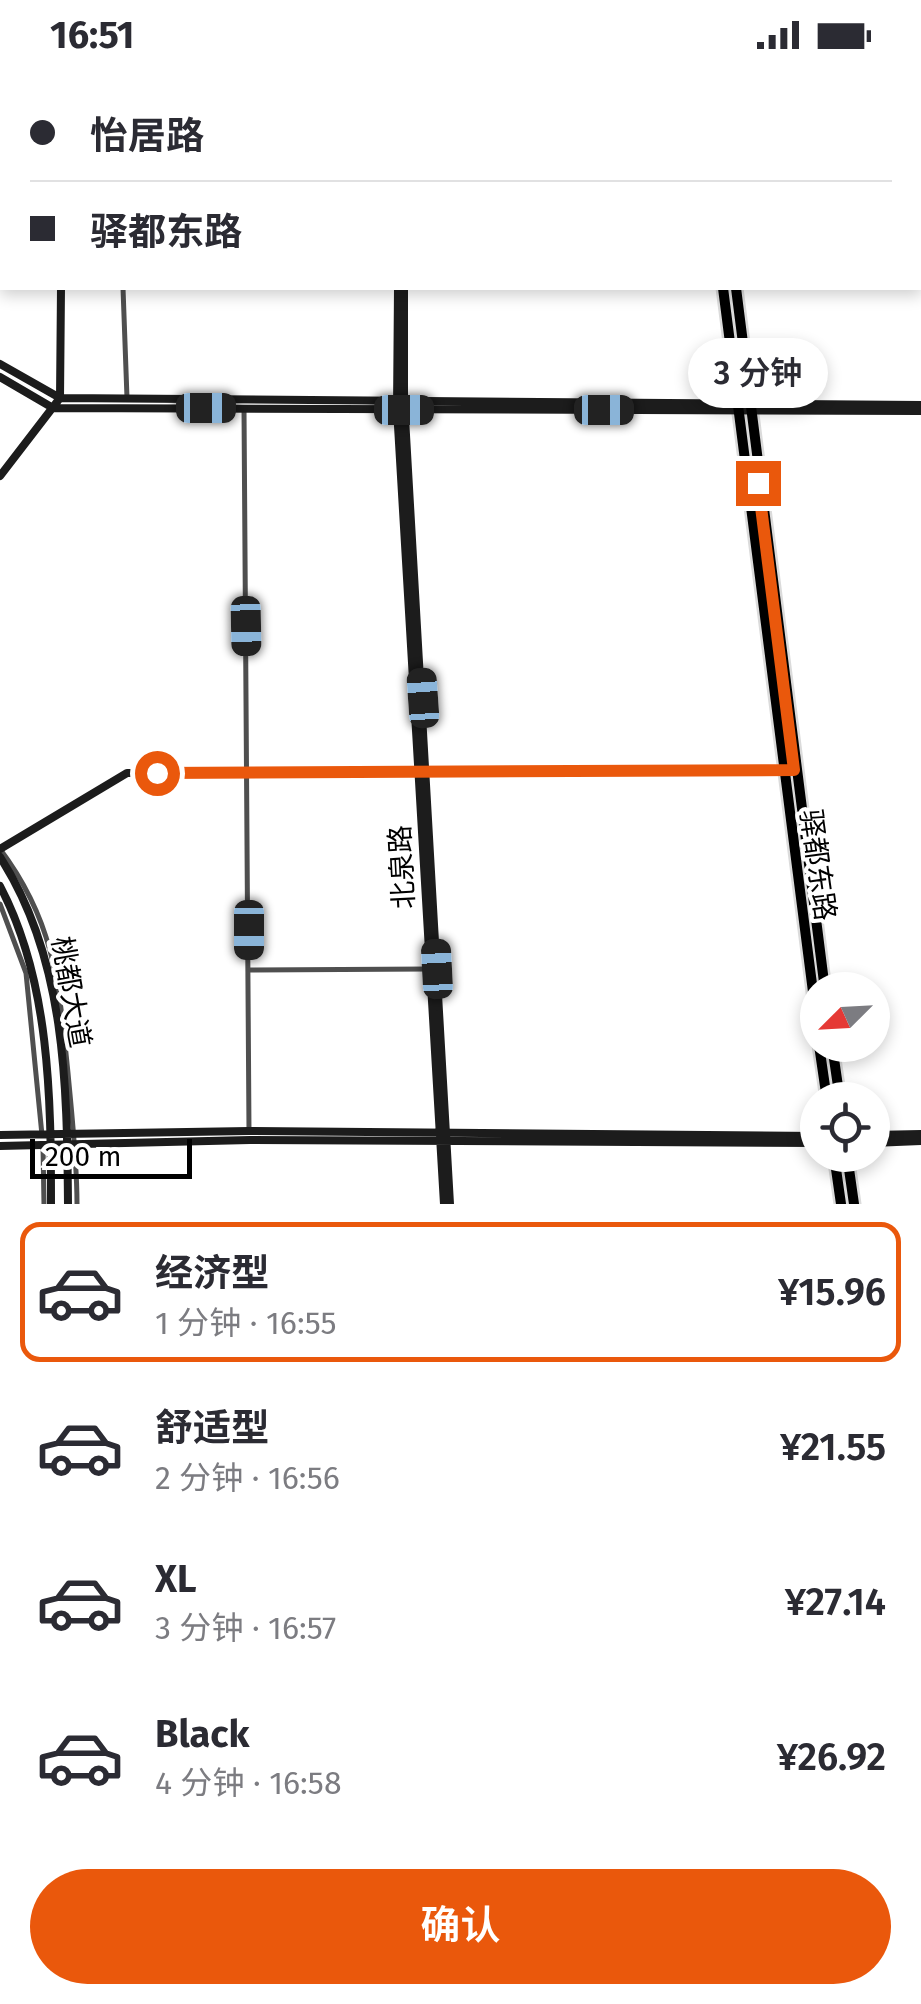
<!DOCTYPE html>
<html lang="zh">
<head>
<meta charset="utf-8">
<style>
  body { margin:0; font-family:"Fira Sans","Noto Sans SC",sans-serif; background:#f7f7f7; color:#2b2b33; height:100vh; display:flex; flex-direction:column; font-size:38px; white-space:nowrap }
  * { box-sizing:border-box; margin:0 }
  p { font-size:32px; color:#7c7c81 }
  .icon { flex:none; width:55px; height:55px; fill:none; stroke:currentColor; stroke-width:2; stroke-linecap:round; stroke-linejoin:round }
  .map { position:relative; height:1134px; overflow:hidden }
  .side { display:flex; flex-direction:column; background:#fff; flex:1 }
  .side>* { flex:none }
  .hud { position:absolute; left:0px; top:0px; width:922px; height:220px; box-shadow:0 5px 15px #0003; display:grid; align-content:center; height:220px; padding:0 30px; background:#fff }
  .needle { width:65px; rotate:246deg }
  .fabs { position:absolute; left:800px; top:902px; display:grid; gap:20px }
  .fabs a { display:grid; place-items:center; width:90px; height:90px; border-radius:50%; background:#fff; box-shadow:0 5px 15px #0003; font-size:50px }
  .scale { position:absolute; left:30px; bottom:25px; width:162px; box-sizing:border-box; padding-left:10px; border:5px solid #000; border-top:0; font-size:28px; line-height:35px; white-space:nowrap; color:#000; -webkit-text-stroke:8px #fff; paint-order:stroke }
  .end { position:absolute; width:45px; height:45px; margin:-22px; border:12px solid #ea580c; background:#fff; box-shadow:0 0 0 5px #fff }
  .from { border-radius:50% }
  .bubble { position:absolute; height:70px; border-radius:35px; background:#fff; box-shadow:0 5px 15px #0003; font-size:32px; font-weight:600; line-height:70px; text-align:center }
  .car { position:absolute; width:30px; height:60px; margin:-30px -15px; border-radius:12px; box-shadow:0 0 8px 2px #0007; background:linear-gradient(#222 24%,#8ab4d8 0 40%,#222 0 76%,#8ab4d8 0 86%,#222 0) }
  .hud b { display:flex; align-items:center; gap:35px; height:95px; font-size:38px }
  .hud b+b { border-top:2px solid #e1e1e2 }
  .hud i { width:25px; height:25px; background:#2b2b33 }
  ul { padding:18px 0 0; list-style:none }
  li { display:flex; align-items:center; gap:30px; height:140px; margin:0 20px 15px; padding:0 10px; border:5px solid transparent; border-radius:20px }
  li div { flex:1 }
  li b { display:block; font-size:38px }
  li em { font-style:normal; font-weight:600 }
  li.selected { border-color:#ea580c }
  li>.icon { width:90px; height:90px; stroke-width:1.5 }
  .action { display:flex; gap:20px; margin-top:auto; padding:20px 30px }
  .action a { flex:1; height:115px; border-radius:60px; background:#ea580c; color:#fff; font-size:40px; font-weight:600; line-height:115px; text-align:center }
  .status { display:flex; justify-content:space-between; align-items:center; height:70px; padding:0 50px; background:#fff; direction:ltr }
  .status svg { height:28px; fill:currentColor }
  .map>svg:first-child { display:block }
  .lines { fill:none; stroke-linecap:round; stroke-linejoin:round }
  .highway-casing { stroke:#dbdbdb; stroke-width:15 }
  .street { stroke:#4f4f4f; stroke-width:5 }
  .secondary { stroke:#1c1c1c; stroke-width:8 }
  .highway { stroke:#000; stroke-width:10 }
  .route { stroke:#ea580c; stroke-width:12 }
  .labels { text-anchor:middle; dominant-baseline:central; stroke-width:8; stroke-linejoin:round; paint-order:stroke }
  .street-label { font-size:28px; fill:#000; stroke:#fff }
</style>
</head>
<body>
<div class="status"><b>16:51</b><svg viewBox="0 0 49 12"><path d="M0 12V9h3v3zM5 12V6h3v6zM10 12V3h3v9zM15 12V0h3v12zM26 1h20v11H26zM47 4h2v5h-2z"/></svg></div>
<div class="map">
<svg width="921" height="1134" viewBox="0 0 921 1134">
  <rect width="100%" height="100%" fill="#fff"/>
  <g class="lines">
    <g class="highway-casing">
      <path id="highway" d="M702 0V2
        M714 0 715 2
        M723 218 818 961
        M736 218 825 920
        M819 975 827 1030
        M832 975 840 1030
        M834 1085 841 1134
        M847 1085 854 1134"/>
    </g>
    <path class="street" d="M189 2V0
      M123 218 127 328
      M244 339 249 1061
      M0 779C55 852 59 915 68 1003 72 1047 77 1090 77 1134
      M0 834 26 903 42 1065
      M250 900 429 899
      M43 1076 44 1134"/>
    <path class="secondary" d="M63 2V0
      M400 2V0
      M398 218 397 339 444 1134
      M404 218V330L450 1134
      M0 294 60 328 921 335
      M0 307 53 338 921 341
      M0 406 60 328 61 218
      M0 779 127 703 789 700
      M0 787C66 889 67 1016 68 1134
      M0 816C50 911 51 1028 51 1134
      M0 1065 249 1061 818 1066
      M872 1065 921 1064
      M872 1073 921 1071
      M0 1076 250 1070 818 1073"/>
    <use href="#highway" class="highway"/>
  </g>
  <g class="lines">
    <path class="route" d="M157 703 794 700 758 413"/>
  </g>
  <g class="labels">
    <g class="street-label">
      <text transform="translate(818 795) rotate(82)">驿都东路</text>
      <text transform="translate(402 797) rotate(-93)">北泉路</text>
      <text transform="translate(71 922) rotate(80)">桃都大道</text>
    </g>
  </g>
</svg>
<div class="fabs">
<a><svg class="needle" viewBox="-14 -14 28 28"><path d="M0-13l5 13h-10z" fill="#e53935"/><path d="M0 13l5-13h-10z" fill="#7c7c81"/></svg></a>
<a><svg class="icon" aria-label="locate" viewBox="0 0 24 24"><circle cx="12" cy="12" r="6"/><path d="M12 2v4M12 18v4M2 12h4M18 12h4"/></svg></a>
</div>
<div class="scale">200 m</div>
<i class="end from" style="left:157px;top:703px"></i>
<i class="end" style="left:758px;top:413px"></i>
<div class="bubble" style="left:688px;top:268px;width:140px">3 分钟</div>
<i class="car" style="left:206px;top:338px;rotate:90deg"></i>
<i class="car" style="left:404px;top:340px;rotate:90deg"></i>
<i class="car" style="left:604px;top:340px;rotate:90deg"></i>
<i class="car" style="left:246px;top:556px;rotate:179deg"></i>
<i class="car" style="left:423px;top:628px;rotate:356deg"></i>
<i class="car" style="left:249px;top:860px;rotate:180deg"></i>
<i class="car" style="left:437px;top:899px;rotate:357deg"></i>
<div class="hud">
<b><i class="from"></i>怡居路</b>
<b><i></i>驿都东路</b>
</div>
</div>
<section class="side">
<ul>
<li class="selected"><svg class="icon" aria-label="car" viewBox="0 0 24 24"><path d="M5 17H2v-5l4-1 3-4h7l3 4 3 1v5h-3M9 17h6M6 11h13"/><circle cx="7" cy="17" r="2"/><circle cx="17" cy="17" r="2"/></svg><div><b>经济型</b><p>1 分钟 · 16:55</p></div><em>¥15.96</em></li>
<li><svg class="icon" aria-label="car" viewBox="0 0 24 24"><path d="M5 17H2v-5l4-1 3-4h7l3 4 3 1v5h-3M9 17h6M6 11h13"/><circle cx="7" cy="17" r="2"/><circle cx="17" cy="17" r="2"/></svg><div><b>舒适型</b><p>2 分钟 · 16:56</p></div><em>¥21.55</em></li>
<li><svg class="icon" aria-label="car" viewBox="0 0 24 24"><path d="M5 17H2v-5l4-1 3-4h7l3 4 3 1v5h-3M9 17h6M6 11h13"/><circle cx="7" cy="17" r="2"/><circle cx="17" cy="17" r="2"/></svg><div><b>XL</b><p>3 分钟 · 16:57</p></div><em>¥27.14</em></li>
<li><svg class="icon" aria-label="car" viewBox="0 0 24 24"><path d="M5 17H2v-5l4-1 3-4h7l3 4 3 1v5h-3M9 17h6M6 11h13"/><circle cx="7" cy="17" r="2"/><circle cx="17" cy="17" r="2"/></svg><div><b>Black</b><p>4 分钟 · 16:58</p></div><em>¥26.92</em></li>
</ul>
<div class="action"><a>确认</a></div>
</section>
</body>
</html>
